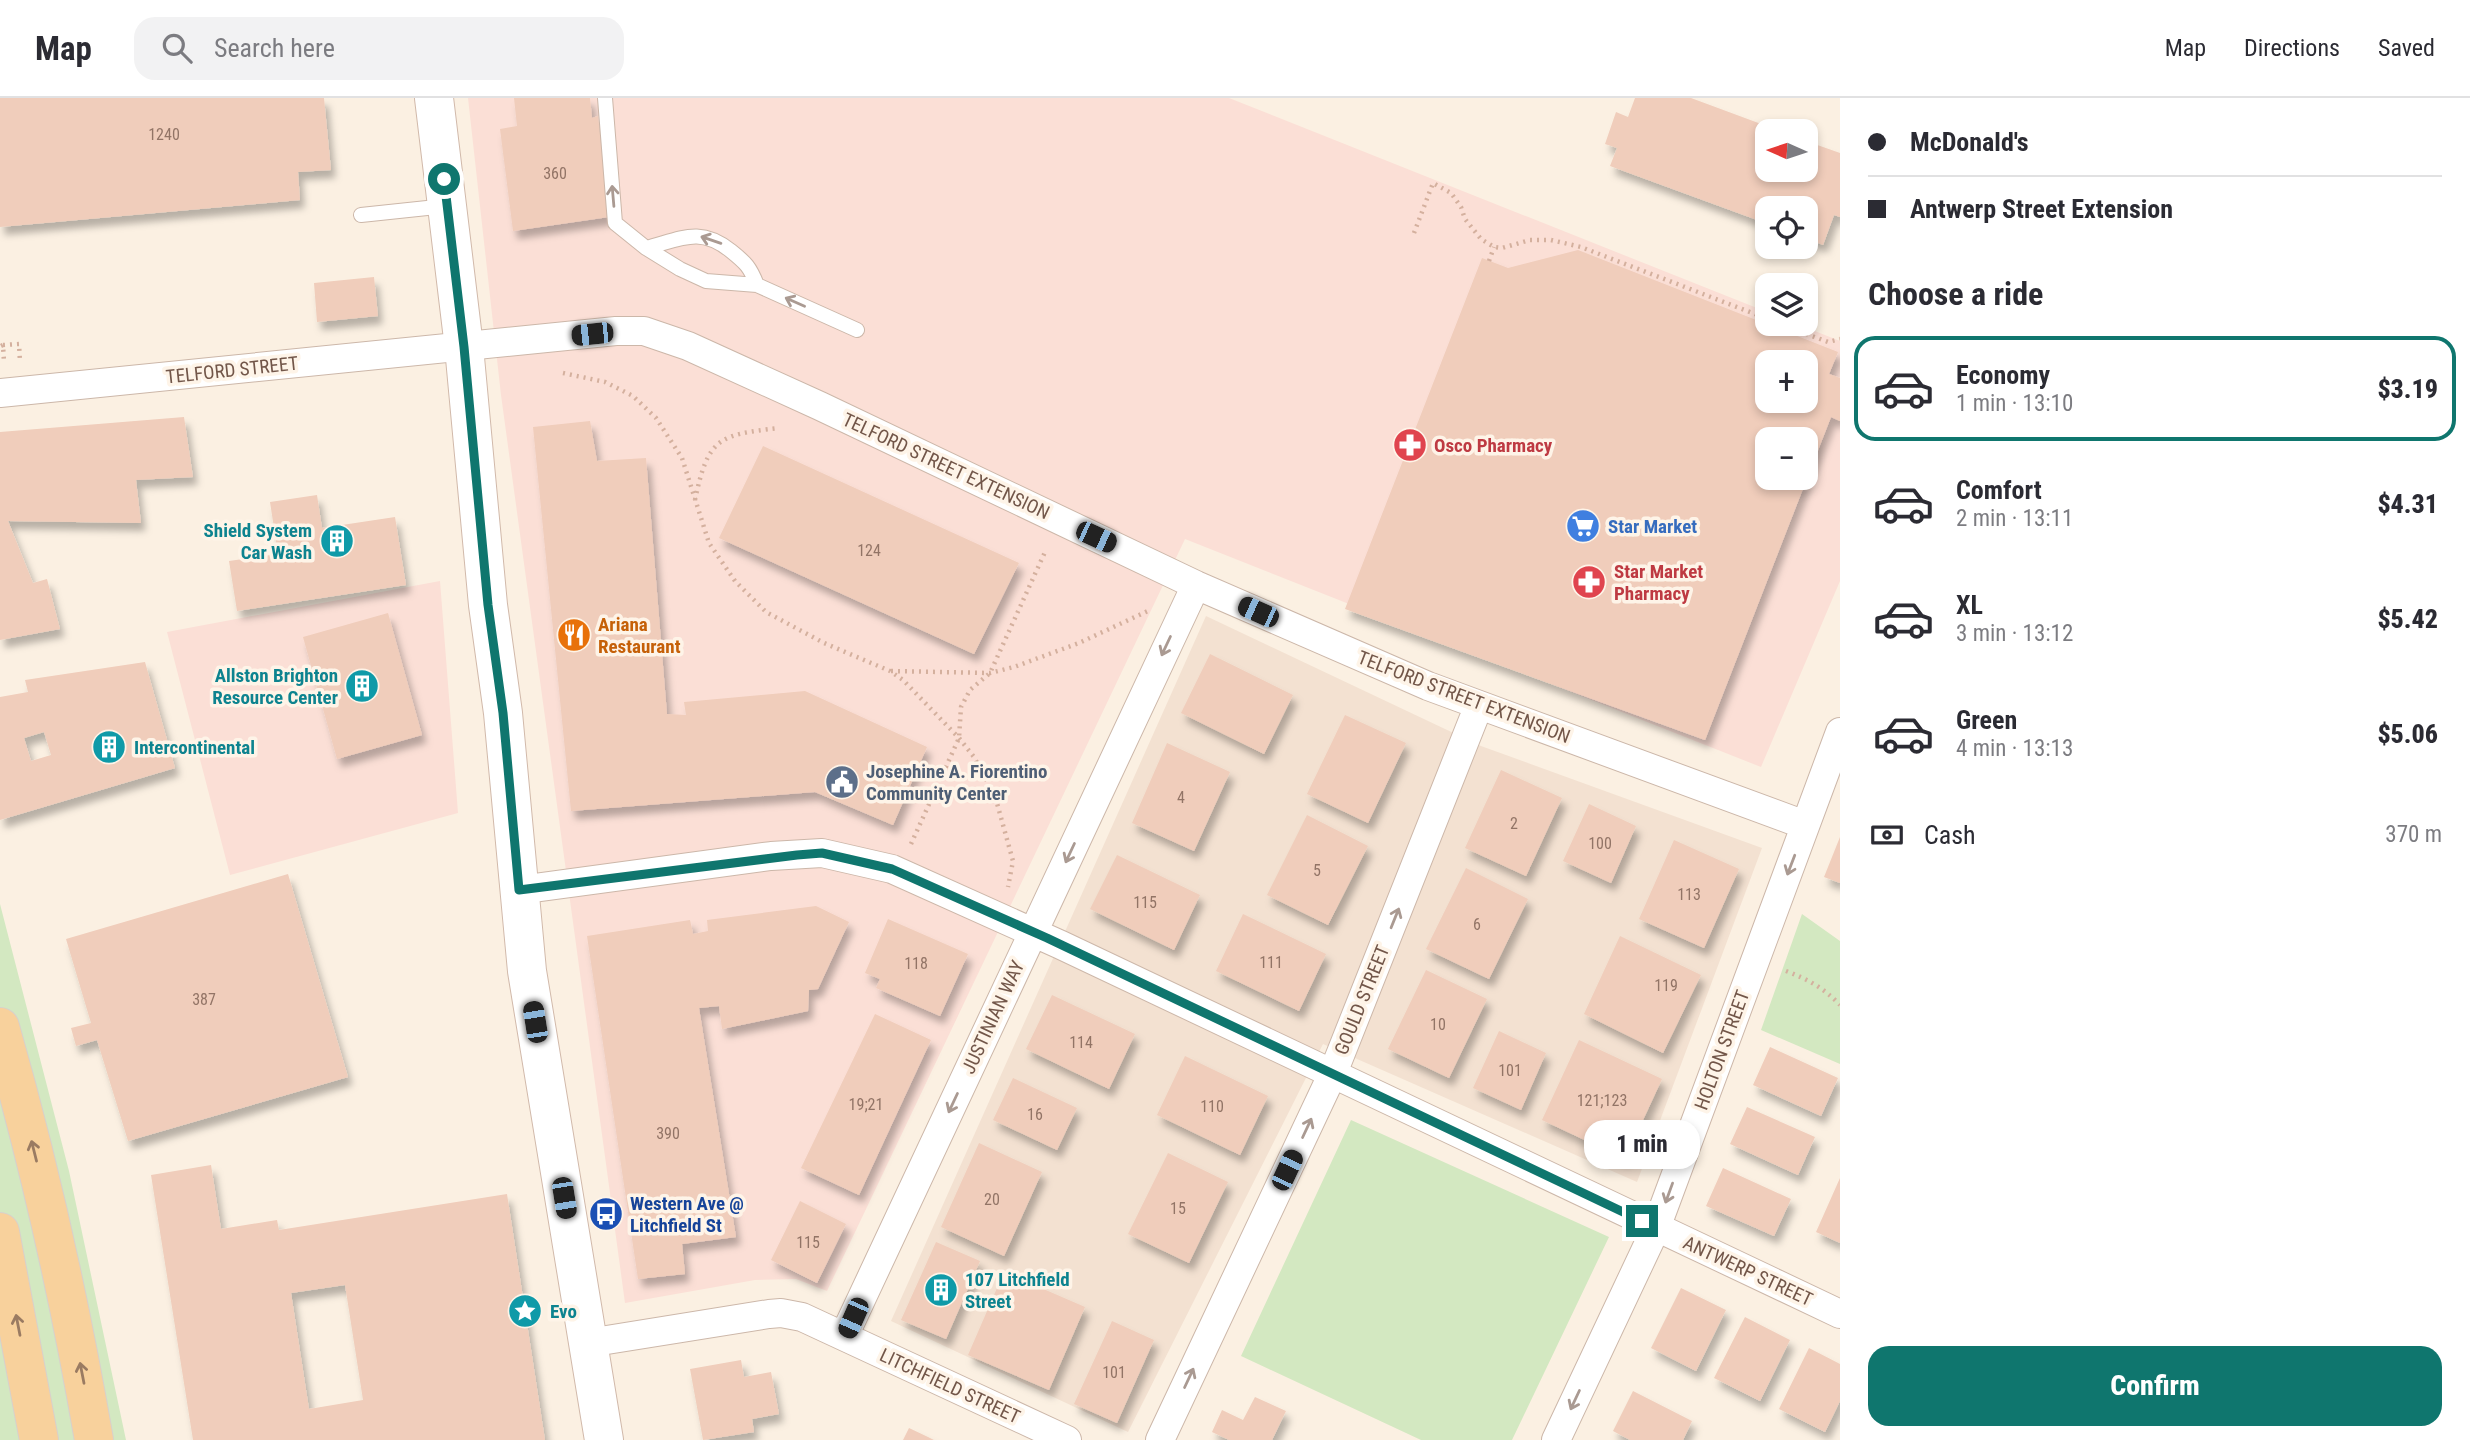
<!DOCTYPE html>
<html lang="en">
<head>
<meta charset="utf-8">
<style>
  body { margin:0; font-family:"Roboto Condensed",sans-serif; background:#f2f2f3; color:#2b2b33; height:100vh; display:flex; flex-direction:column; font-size:26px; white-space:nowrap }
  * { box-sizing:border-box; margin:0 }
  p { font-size:23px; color:#7c7c81 }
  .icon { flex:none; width:38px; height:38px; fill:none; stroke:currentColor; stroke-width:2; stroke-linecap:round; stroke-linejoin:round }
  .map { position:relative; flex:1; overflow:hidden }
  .details { display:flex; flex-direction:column; background:#fff; width:630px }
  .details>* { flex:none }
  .banner { display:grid; align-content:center; height:154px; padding:0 28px; background:#fff }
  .needle { width:46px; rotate:273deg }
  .fabs { position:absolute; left:1755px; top:21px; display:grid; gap:14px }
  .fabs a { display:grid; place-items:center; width:63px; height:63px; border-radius:14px; background:#fff; box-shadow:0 4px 10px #0003; font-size:35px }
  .end { position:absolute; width:32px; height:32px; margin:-16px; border:9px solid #0f766e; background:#fff; box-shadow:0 0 0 4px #fff }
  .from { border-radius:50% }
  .bubble { position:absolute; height:49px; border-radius:21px; background:#fff; box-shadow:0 4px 10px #0003; font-size:23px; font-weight:800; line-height:49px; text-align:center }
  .car { position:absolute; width:21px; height:42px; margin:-21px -10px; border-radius:9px; box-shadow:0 0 5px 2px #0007; background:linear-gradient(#222 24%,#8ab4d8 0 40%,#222 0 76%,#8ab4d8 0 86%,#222 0) }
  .banner b { display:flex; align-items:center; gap:24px; height:66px; font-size:26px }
  .banner b+b { border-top:2px solid #e1e1e2 }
  .banner i { width:18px; height:18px; background:#2b2b33 }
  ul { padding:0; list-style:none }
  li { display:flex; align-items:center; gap:21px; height:105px; margin:0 14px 10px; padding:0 14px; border:4px solid transparent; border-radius:21px }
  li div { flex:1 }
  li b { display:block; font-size:26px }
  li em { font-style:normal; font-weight:800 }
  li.on { border-color:#0f766e }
  li>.icon { width:63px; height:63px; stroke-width:1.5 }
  h2 { padding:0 28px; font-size:32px; line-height:84px }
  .pay { display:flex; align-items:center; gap:18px; height:77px; padding:0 28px; font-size:26px }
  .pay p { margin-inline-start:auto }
  .cta { display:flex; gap:14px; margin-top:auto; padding:14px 28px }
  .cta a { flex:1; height:80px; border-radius:21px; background:#0f766e; color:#fff; font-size:28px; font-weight:800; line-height:80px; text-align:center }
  header { display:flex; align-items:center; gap:42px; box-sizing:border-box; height:98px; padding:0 35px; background:#fff; border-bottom:2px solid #e1e1e2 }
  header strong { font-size:33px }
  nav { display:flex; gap:38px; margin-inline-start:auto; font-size:24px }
  .search { width:490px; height:63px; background:#f2f2f3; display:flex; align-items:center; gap:18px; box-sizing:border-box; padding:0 24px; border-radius:21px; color:#7c7c81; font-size:26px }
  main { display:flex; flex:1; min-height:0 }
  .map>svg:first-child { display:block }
  .residential { fill:#f3e1d1 }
  .commercial { fill:#fbdfd6; fill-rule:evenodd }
  .green { fill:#d3e8c1 }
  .building { fill:#f0cdbb; fill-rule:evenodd; filter:url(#shadow) }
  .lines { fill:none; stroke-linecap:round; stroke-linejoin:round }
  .lane-casing { stroke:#ccb7a9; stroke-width:16 }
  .street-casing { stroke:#ccb7a9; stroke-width:30 }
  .secondary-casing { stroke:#d1b9aa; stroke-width:40 }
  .primary-casing { stroke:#d8d0cc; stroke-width:40 }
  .path { stroke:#d4b09e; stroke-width:4.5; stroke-dasharray:2 5; stroke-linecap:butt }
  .lane { stroke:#fff; stroke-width:14 }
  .street { stroke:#fff; stroke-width:28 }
  .secondary { stroke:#fff; stroke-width:38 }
  .primary { stroke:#f8d19c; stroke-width:38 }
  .oneway { stroke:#aa9a92 }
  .oneway2 { stroke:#9a7b62 }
  .route { stroke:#0f766e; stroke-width:9 }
  .labels { text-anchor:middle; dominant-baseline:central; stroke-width:7; stroke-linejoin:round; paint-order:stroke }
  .number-label { font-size:16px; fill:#927466 }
  .street-label { font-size:19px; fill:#725649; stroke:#fef4e8 }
  .health-label { font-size:19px; font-weight:bold; fill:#be3a42; stroke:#fef4e8; text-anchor:start }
  .shop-label { font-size:19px; font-weight:bold; fill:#366cbe; stroke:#fef4e8; text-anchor:start }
  .culture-label { font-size:19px; font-weight:bold; fill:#0d838f; stroke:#fef4e8; text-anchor:start }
  .food-label { font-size:19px; font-weight:bold; fill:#c56008; stroke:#fef4e8; text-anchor:start }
  .service-label { font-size:19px; font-weight:bold; fill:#4e5e75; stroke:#fef4e8; text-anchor:start }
  .transit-label { font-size:19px; font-weight:bold; fill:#164399; stroke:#fef4e8; text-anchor:start }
</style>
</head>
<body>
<header>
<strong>Map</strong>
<div class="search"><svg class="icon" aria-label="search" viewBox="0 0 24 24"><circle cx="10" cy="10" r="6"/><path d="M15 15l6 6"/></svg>Search here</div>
<nav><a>Map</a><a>Directions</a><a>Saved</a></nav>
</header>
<main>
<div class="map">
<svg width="1840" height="1342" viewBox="0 0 1840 1342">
  <defs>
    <filter id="shadow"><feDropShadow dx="4.5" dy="8" stdDeviation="3.5" flood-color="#0004"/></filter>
  </defs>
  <rect width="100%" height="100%" fill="#fbf0e2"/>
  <path class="residential" d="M1206 518 1481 648 1762 750 1637 1084 1323 946 1128 1334 891 1223Z"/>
  <path class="commercial" d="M468 0H1229L1767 214 1768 226H1797L1840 243V483L1761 669 1185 441 827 1193 796 1181 755 1182 625 1205 501 297ZM1768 264H1806V303H1768ZM1768 341H1806V380H1768Z
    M440 483 458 715 230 777 167 534Z"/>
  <path class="green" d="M0 806 69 1073 126 1342H0Z
    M1802 816 1840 843V966L1761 932Z
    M1351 1022 1609 1139 1512 1342H1421L1241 1258Z"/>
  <path class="building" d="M0 0H324L331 72 298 74 300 102 0 129Z
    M514 0H590L592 20 598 18 609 119 513 133 500 31 517 28Z
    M1635 0H1691L1780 33H1768V72H1806V43L1840 55V119L1834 117 1823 147 1806 140V110H1768V126L1610 68 1617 50 1605 46 1616 14 1628 19Z
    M1578 152 1838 254 1829 276 1840 280V323L1831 319 1705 642 1345 511 1482 160 1508 170ZM1768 264H1806V303H1768ZM1768 341H1806V380H1768Z
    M374 179 378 218 317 224 314 185Z
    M184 319 193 379 136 382 141 425 8 423 33 485 47 481 60 531 0 542V334Z
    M590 323 597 363 646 360 667 616 686 617 684 604 805 593 927 649 893 727 815 694 571 713 533 329Z
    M763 348 1019 465 974 556 719 440Z
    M317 397 322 430 395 419 406 487 237 513 229 463 278 456 270 404Z
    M388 515 422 637 337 661 303 539Z
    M1210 556 1293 597 1264 656 1181 615Z
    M145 564 175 670 0 722V599L28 594 25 582ZM44 634 51 657 31 663 24 640Z
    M1345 617 1406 645 1368 725 1307 696Z
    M1167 645 1230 674 1194 753 1132 725Z
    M1501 672 1562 700 1526 778 1465 750Z
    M1589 706 1636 728 1611 785 1563 763Z
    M1307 717 1368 748 1328 827 1267 797Z
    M1840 739V785L1824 779Z
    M1674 742 1739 771 1704 850 1639 821Z
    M1117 757 1200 797 1174 852 1090 811Z
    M1466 770 1528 801 1489 881 1426 851Z
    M288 776 348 979 128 1043 97 942 76 948 71 930 91 925 66 841Z
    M816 808 849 824 818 891 809 892 808 913 722 931 719 908 699 910 736 1139 682 1146 685 1176 638 1181 587 838 690 822 693 836 708 833 707 822Z
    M1243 816 1326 856 1299 913 1216 873Z
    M888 821 968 856 940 918 876 890 880 881 865 875Z
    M1620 838 1701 877 1663 955 1584 916Z
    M1426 872 1487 901 1449 980 1388 951Z
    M1052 897 1135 936 1109 991 1026 951Z
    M875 916 931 942 859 1097 801 1070Z
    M1499 933 1546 955 1521 1012 1473 990Z
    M1579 942 1662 981 1625 1061 1542 1022Z
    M1770 949 1838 980 1821 1018 1753 987Z
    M1185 958 1268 998 1240 1057 1157 1017Z
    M1013 980 1077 1010 1057 1052 993 1022Z
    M1747 1009 1815 1039 1798 1077 1730 1046Z
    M979 1045 1042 1074 1004 1158 941 1129Z
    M1168 1055 1228 1084 1189 1165 1128 1136Z
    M211 1067 221 1131 277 1122 279 1132 507 1096 545 1342H193L151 1077ZM345 1187 363 1302 309 1311 291 1195Z
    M1723 1070 1791 1101 1774 1138 1706 1108Z
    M1840 1080V1145L1816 1134Z
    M800 1103 846 1126 817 1185 771 1162Z
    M936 1144 980 1163 946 1241 901 1222Z
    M1004 1174 1085 1209 1049 1292 968 1257Z
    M1681 1190 1726 1212 1696 1273 1651 1250Z
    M1745 1219 1790 1242 1760 1303 1714 1280Z
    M1112 1223 1154 1242 1117 1325 1074 1306Z
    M1809 1250 1840 1266V1303L1825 1334 1779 1311Z
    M741 1262 744 1279 771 1274 779 1316 752 1321 754 1334 703 1342 690 1271Z
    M1633 1293 1692 1323 1683 1342H1630L1613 1333Z
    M1255 1299 1286 1313 1272 1342H1229L1212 1334 1222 1312 1243 1322Z
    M909 1330 928 1339 934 1342H903Z"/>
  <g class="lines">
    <g class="lane-casing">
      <path id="lane" d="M605 0 615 125 646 150 680 171 706 183 757 187 857 232
        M361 117 446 108
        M646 150C681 141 700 128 731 153 746 165 750 169 757 187"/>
    </g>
    <g class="street-casing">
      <path id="street" d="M0 295 616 233H644L688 248 820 308 1196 487 1428 588 1805 727
        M519 792 771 758 822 755 892 771 1061 847 1840 1216
        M844 1238 1196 487
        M588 1245 769 1216 781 1215 802 1219 1067 1342
        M1160 1342 1333 975 1479 607
        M1556 1342 1656 1130 1840 634"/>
    </g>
    <g class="secondary-casing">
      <path id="secondary" d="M434 0 464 249 488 507 503 615 527 873 604 1342"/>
    </g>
    <g class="primary-casing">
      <path id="primary" d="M0 929C39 1065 70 1203 94 1342
        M0 1134 39 1342"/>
    </g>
    <path class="path" d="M1414 135 1433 85 1451 95 1461 109 1465 121 1481 141 1494 149 1502 150 1530 142H1551L1581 149 1768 221
      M1489 163 1494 149
      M1780 226 1828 244 1840 241
      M3 247 19 246 20 264
      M1 248 3 247 4 264
      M563 275 605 284 633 298 656 320 682 360 709 445 735 483 766 514 824 545 890 573 903 582 959 640 974 659 995 698 1013 763 1008 789
      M695 402C708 340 718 337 778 330
      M891 573 990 575 1014 569 1079 545 1150 512
      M911 746 959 640 961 609 970 592 990 575 1045 454
      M1786 873C1807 881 1824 890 1840 907"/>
    <use href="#lane" class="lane"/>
    <use href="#street" class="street"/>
    <use href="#secondary" class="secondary"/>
    <use href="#primary" class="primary"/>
  </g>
  <defs><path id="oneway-shaft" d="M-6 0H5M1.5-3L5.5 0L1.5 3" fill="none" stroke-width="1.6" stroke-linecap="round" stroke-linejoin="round" transform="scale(1.75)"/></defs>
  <g class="oneway">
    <use href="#oneway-shaft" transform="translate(613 98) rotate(-95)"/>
    <use href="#oneway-shaft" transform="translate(711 142) rotate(-161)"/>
    <use href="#oneway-shaft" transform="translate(795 204) rotate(-156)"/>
    <use href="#oneway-shaft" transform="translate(1166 548) rotate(115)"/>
    <use href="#oneway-shaft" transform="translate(1070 755) rotate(115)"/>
    <use href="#oneway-shaft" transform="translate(1791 767) rotate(111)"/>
    <use href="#oneway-shaft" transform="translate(1395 820) rotate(-68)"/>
    <use href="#oneway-shaft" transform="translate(953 1005) rotate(115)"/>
    <use href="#oneway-shaft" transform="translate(1307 1030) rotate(-65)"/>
    <use href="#oneway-shaft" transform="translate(1669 1095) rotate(110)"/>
    <use href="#oneway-shaft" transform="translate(1189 1280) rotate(-65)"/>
    <use href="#oneway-shaft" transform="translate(1575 1302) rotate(115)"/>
  </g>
  <g class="oneway2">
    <use href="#oneway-shaft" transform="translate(34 1053) rotate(-104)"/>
    <use href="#oneway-shaft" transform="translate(18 1227) rotate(-101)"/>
    <use href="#oneway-shaft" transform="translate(82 1275) rotate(-101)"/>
  </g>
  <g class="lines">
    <path class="route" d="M444 81 464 249 488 507 503 615 519 792 797 757 822 755 892 771 1047 840 1642 1123"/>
  </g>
  <defs>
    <g id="pharmacy-disc" transform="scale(1.75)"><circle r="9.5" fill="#e0444e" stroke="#fef4e8"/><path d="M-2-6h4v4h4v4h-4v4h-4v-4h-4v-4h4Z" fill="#fff"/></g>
    <g id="supermarket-disc" transform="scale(1.75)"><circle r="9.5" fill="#3f7fe0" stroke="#fef4e8"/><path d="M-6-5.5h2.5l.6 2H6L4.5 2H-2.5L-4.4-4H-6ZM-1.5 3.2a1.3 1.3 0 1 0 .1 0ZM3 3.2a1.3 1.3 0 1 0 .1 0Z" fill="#fff"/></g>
    <g id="building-disc" transform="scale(1.75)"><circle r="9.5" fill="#0f9aa8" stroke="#fef4e8"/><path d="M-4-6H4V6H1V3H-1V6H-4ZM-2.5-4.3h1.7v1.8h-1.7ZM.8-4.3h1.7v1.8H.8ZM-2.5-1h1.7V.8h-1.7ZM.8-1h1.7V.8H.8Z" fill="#fff"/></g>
    <g id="restaurant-disc" transform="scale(1.75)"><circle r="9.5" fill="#e8710a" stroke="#fef4e8"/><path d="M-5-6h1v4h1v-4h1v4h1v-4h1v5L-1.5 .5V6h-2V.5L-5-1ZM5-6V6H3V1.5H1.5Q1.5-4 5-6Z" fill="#fff"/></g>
    <g id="civic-disc" transform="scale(1.75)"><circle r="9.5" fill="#5c6f8a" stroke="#fef4e8"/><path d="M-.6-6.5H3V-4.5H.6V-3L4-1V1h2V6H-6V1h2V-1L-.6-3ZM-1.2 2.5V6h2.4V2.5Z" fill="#fff"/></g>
    <g id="bus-disc" transform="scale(1.75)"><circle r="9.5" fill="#1a4fb4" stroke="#fef4e8"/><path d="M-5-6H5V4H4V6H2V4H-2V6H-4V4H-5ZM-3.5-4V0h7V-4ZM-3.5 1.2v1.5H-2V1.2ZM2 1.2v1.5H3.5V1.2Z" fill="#fff"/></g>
    <g id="sight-disc" transform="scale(1.75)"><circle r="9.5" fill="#0f9aa8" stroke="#fef4e8"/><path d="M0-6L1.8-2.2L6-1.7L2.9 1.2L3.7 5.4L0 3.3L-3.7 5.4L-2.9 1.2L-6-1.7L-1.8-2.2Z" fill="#fff"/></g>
  </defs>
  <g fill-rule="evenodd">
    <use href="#pharmacy-disc" x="1410" y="347"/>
    <use href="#supermarket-disc" x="1583" y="428"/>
    <use href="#building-disc" x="337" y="443"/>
    <use href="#pharmacy-disc" x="1589" y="484"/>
    <use href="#restaurant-disc" x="574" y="537"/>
    <use href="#building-disc" x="362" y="588"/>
    <use href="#building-disc" x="109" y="649"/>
    <use href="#civic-disc" x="842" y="684"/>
    <use href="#bus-disc" x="606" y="1116"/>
    <use href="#building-disc" x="941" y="1192"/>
    <use href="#sight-disc" x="525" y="1213"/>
  </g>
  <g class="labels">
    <g class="number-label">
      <text x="164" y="36">1240</text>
      <text x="555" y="75">360</text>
      <text x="869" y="452">124</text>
      <text x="1181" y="699">4</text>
      <text x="1514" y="725">2</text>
      <text x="1600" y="745">100</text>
      <text x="1317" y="772">5</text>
      <text x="1689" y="796">113</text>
      <text x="1145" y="804">115</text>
      <text x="1477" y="826">6</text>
      <text x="1271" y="864">111</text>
      <text x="916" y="865">118</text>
      <text x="1666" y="887">119</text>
      <text x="204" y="901">387</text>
      <text x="1438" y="926">10</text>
      <text x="1081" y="944">114</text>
      <text x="1510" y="972">101</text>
      <text x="1602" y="1002">121;123</text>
      <text x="866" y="1006">19;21</text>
      <text x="1212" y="1008">110</text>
      <text x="1035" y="1016">16</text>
      <text x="668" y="1035">390</text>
      <text x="992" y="1101">20</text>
      <text x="1178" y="1110">15</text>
      <text x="808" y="1144">115</text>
      <text x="1114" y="1274">101</text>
    </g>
    <g class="street-label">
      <text transform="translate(232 272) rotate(-6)">TELFORD STREET</text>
      <text transform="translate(946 368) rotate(25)">TELFORD STREET EXTENSION</text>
      <text transform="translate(1464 599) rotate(21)">TELFORD STREET EXTENSION</text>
      <text transform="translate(1362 902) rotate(-68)">GOULD STREET</text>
      <text transform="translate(993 919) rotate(-65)">JUSTINIAN WAY</text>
      <text transform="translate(1722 952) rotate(-70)">HOLTON STREET</text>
      <text transform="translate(1748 1173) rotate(25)">ANTWERP STREET</text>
      <text transform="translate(950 1288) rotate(25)">LITCHFIELD STREET</text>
    </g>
    <g class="health-label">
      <text x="1434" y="347">Osco Pharmacy</text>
      <text x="1614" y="473">Star Market<tspan x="1614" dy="22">Pharmacy</tspan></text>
    </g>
    <g class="shop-label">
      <text x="1608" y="428">Star Market</text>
    </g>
    <g class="culture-label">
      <text x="312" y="432" text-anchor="end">Shield System<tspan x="312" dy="22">Car Wash</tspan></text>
      <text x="338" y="577" text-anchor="end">Allston Brighton<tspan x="338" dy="22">Resource Center</tspan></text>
      <text x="134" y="649">Intercontinental</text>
      <text x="965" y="1181">107 Litchfield<tspan x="965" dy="22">Street</tspan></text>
      <text x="550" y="1213">Evo</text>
    </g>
    <g class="food-label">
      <text x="598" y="526">Ariana<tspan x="598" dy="22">Restaurant</tspan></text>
    </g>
    <g class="service-label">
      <text x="866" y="673">Josephine A. Fiorentino<tspan x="866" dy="22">Community Center</tspan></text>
    </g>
    <g class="transit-label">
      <text x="630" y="1105">Western Ave @<tspan x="630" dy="22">Litchfield St</tspan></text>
    </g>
  </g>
</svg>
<div class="fabs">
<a><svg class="needle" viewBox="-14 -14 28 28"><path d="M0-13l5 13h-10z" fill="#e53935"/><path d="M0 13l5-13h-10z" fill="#7c7c81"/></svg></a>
<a><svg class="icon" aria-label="locate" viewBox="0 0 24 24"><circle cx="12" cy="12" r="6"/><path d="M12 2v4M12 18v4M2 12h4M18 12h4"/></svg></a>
<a><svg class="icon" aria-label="layers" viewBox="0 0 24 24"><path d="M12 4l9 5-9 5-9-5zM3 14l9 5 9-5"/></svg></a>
<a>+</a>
<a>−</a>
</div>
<i class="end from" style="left:444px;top:81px"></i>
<i class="end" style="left:1642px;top:1123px"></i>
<div class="bubble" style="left:1584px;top:1022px;width:116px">1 min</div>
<i class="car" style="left:592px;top:236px;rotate:264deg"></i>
<i class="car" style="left:1096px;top:439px;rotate:115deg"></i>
<i class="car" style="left:1258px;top:514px;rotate:294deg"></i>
<i class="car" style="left:535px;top:924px;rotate:351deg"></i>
<i class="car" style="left:1287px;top:1072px;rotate:25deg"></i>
<i class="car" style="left:564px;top:1100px;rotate:171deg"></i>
<i class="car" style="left:853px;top:1220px;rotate:204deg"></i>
</div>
<section class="details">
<div class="banner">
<b><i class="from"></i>McDonald's</b>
<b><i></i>Antwerp Street Extension</b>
</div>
<h2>Choose a ride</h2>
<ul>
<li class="on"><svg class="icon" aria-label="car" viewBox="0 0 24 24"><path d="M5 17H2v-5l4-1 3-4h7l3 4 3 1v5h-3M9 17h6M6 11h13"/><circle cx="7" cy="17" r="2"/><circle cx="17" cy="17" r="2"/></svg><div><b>Economy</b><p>1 min · 13:10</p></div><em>$3.19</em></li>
<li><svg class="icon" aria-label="car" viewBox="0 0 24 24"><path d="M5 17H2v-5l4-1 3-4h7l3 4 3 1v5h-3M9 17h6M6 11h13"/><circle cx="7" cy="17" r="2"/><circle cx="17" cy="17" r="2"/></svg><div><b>Comfort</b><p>2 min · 13:11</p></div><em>$4.31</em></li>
<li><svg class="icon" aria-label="car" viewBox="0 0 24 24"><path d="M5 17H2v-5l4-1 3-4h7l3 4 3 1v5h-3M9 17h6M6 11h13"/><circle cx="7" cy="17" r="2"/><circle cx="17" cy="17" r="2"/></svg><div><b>XL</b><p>3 min · 13:12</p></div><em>$5.42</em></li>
<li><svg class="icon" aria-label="car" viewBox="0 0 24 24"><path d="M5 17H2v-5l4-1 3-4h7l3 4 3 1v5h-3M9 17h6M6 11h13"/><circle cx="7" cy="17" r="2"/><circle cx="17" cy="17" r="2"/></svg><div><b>Green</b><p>4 min · 13:13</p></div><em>$5.06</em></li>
</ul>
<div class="pay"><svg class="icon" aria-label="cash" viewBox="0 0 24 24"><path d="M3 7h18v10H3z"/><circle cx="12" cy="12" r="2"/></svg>Cash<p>370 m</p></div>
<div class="cta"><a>Confirm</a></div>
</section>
</main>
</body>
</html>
